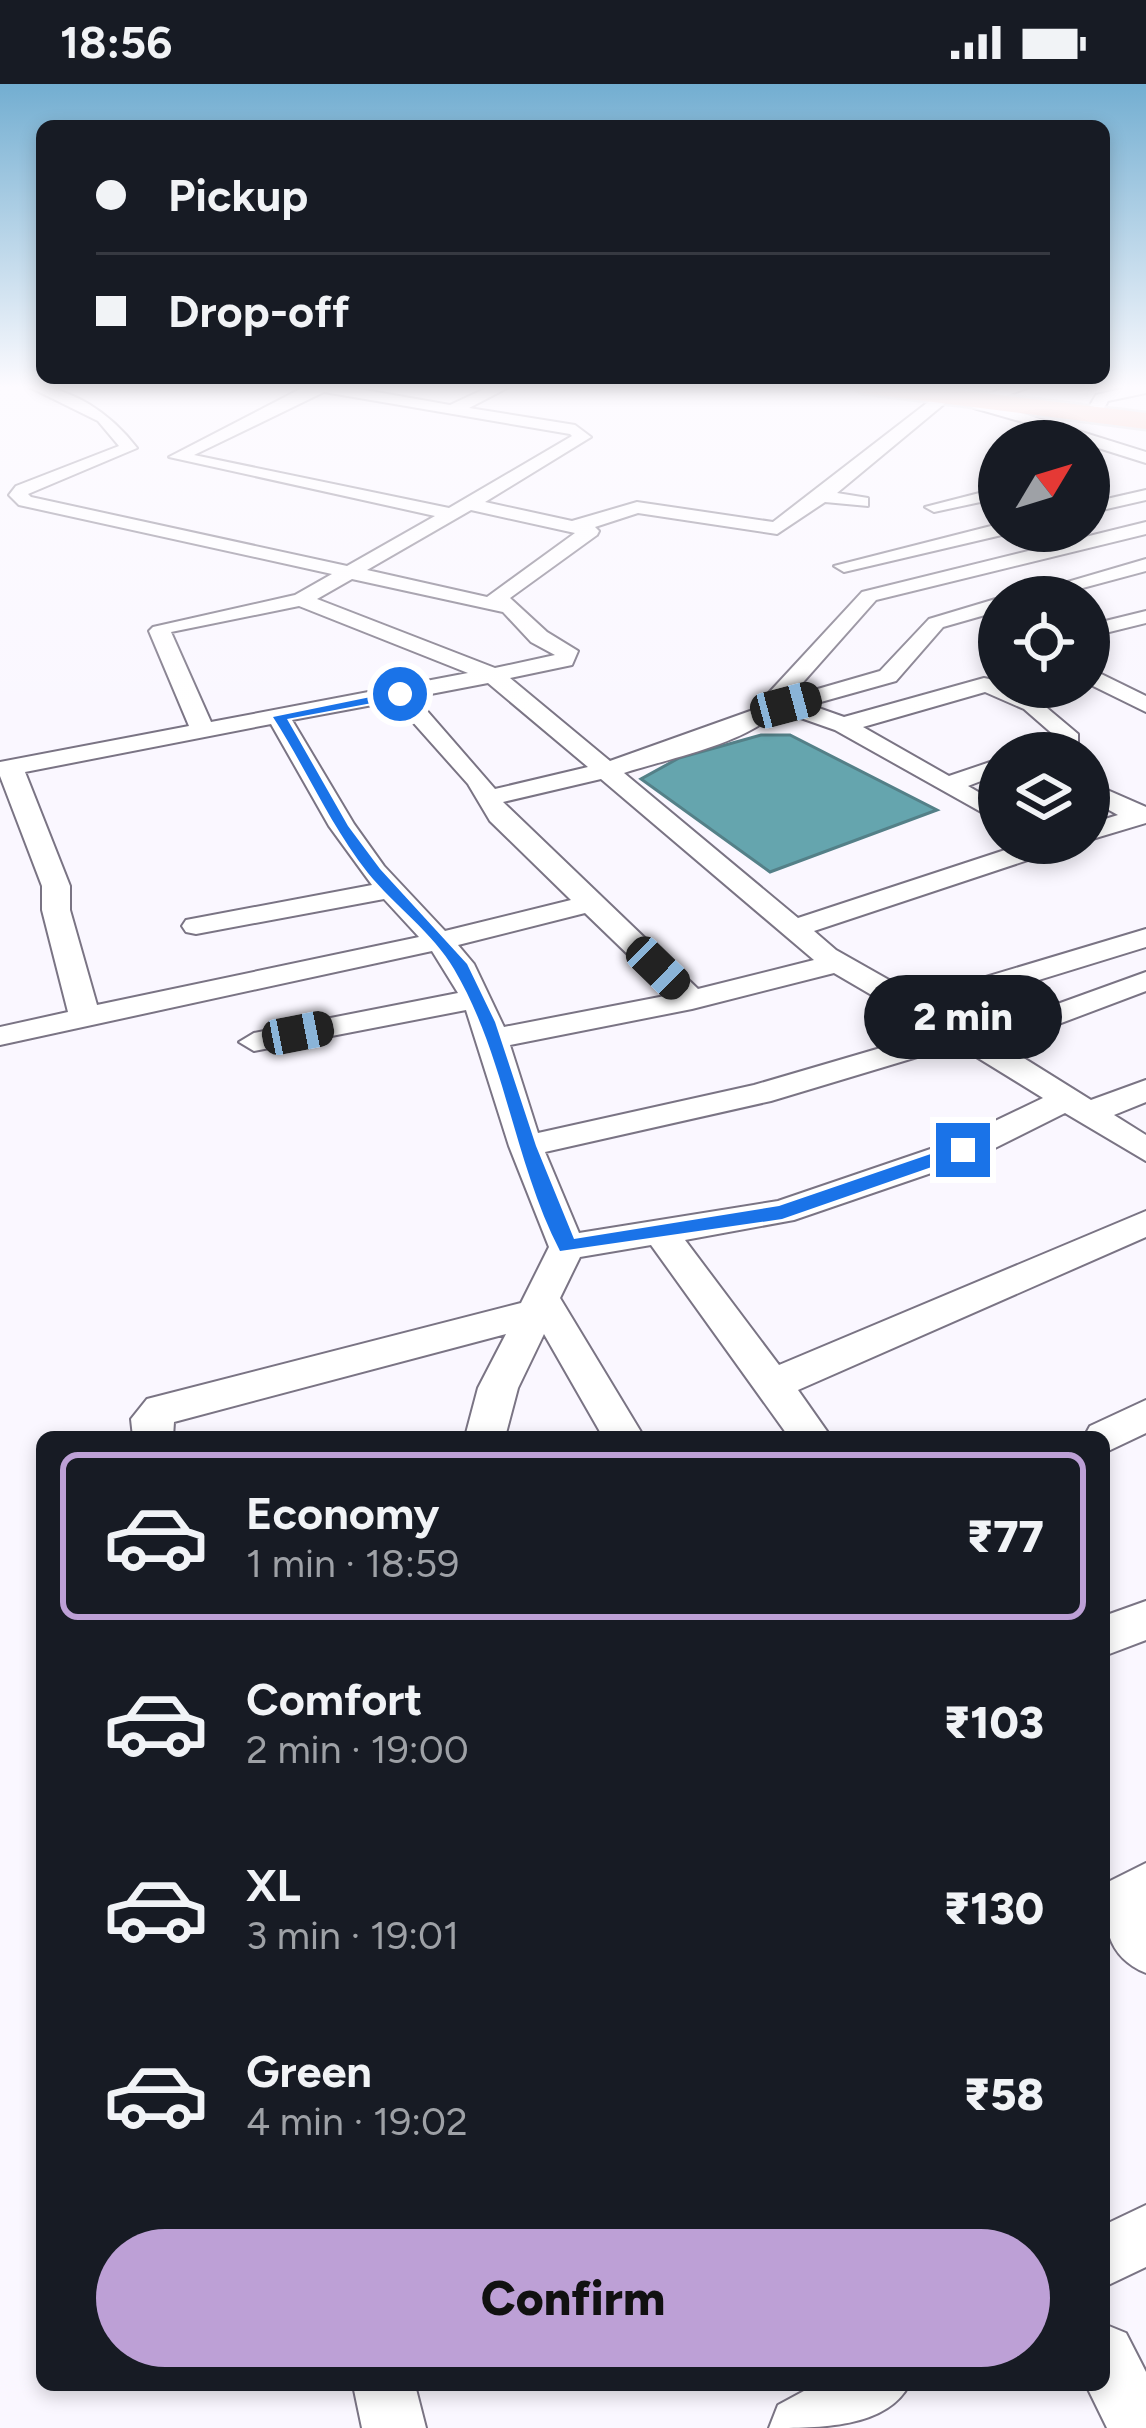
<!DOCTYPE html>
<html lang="en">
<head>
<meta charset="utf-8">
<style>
  body { margin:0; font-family:Figtree,sans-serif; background:#20242c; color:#f1f3f6; height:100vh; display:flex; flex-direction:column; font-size:45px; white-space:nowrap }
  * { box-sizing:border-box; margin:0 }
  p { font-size:39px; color:#9ea1a6 }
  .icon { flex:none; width:66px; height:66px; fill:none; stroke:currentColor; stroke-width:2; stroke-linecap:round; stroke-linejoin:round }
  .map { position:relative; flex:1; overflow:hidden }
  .details { position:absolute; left:36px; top:1347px; width:1074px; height:960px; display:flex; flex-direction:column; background:#171b24; border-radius:18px; box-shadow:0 6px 18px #0003 }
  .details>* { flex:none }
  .banner { position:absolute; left:36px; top:36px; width:1074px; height:264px; border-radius:18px; box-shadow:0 6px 18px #0003; display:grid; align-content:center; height:264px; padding:0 60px; background:#171b24 }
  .needle { width:78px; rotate:52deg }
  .tools { position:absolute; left:978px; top:336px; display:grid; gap:24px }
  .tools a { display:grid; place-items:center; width:132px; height:132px; border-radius:50%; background:#171b24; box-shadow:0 6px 18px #0003; font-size:60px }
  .end { position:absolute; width:54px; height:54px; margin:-27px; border:15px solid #1a73e8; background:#fff; box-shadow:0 0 0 6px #fff }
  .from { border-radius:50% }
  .bubble { position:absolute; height:84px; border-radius:42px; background:#171b24; box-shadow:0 6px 18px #0003; font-size:39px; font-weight:800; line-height:84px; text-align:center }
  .car { position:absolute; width:36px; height:72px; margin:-36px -18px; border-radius:15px; box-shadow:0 0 9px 3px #0007; background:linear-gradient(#222 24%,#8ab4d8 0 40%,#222 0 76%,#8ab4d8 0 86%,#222 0) }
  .banner b { display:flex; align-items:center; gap:42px; height:114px; font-size:45px }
  .banner b+b { border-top:3px solid #363941 }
  .banner i { width:30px; height:30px; background:#f1f3f6 }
  ul { padding:21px 0 0; list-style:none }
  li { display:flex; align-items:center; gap:36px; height:168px; margin:0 24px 18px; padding:0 36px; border:6px solid transparent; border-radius:18px }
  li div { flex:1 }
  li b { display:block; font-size:45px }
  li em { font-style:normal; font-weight:800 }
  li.selected { border-color:#bda0d6 }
  li>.icon { width:108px; height:108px; stroke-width:1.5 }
  .button { display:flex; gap:24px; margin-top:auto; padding:24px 60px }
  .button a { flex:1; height:138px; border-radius:72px; background:#bda0d6; color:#111; font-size:48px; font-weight:800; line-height:138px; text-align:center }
  .status { display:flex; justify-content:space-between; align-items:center; height:84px; padding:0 60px; background:#171b24; direction:ltr }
  .status svg { height:33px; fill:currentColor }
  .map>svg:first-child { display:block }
  .water { fill:#65a5ae; stroke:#548088; stroke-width:3 }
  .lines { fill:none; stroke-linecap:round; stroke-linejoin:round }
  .minor-casing { stroke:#7a7484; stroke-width:4 }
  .trunk-casing { stroke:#d5d4d6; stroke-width:5 }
  .minor { fill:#fff; fill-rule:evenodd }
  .trunk { fill:#f6b8a3; fill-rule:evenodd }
  .route { fill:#1a73e8 }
</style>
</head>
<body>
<div class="status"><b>18:56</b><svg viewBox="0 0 49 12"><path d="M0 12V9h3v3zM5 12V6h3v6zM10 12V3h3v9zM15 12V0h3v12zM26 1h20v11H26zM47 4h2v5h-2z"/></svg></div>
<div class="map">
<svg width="1146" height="2344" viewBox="0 0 1146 2344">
  <rect width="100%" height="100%" fill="#faf7ff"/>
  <path class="water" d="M761 651H790L937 726 770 788 641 695 679 674Z"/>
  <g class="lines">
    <g class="minor-casing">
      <path id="minor" d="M27 302C72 302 111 330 137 364L28 410 31 413 347 482 435 432 169 373 306 302H342L450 321 491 302H511L469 324 575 341 591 353 485 418 572 437 637 418 773 438 945 305H955V311L837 409 868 414V422L825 418 777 450 638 429 595 443 599 447 597 451 510 514 547 548 578 567 572 581 510 594 610 677 753 626 862 508 1146 438V450L876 516 790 613 880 587 929 535 999 514V527L943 543 896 597 810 621 844 633 984 594 999 597V603L1028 608 1078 650V660L1055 669H1022L1055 652 1024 625 985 608 863 643 949 692 999 675V690L968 702 999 720V738L835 646 778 626C749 659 666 675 624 689L798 834 1026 759H1065L1061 765 814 847 836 866 919 913 1146 845V863L941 926 980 948 1146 888V907L1003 961 1091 1016 1146 996V1018L1114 1031 1146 1051V1077L1065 1029 975 1074 794 1136 685 1156 779 1281 1146 1127V1153L798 1306 831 1353H789L651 1161 580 1173 560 1214 644 1353H603L544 1250 518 1304 505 1353H465L478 1304 506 1250 174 1338 173 1353H133L131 1335 147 1315 521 1219 549 1163 509 1062 466 926 254 967 239 958 254 949 458 909 432 867 0 961V943L68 928 42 826V802L0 692V678L189 642 149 547 153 543 295 511 332 490 19 421 9 411 16 402 119 362 98 337ZM324 308 570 350 572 352 449 424 194 371ZM471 426 575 449 487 513 367 486ZM352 495 503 528 531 558 555 571 495 584 317 515ZM299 522 468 589 211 638 171 548ZM488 599 588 683 495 705 415 613ZM394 617 468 700 490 737 571 816 445 847 384 782 354 740 292 636ZM271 640 329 742 372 801 186 836 182 842 186 848 196 850 384 815 419 853 97 921 70 826V802L25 688ZM601 695 814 876 698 905 503 718ZM585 829 670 911 504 943 474 880 458 861ZM834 889 935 948 754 1001 538 1049 510 961 692 925ZM957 961 1043 1014 951 1058 778 1117 579 1149 545 1068 771 1017Z
        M1008 302H1032L990 318 982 313Z
        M1133 302H1146V309L1108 317 1099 333 1085 330 1096 311Z
        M966 305 986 318 1146 368V379L1089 361V357L974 324 958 315Z
        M999 404V414L934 428 925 423Z
        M1146 406V416L1089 429V419Z
        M999 440V447H1008L1006 450 844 488 834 482Z
        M1146 475V487L1049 513H1016Z
        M1146 527V539L1089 553V541Z
        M1089 584 1146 612V628L1089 600Z
        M1089 698 1146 723V739L1089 756V740L1118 731 1089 715Z
        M1146 1316V1349L1104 1369V1353H1084L1090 1342Z
        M1146 1517V1556L1104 1572V1532Z
        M1146 1779V1889C1105 1872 1104 1839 1104 1800Z
        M1146 2121V2183L1104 2203V2141Z
        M1104 2240 1126 2249 1146 2288V2344H1107L1086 2301H1104Z
        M353 2301H415L426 2344H362Z
        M815 2301H909C886 2344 820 2344 769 2344L778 2321Z"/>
    </g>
    <g class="trunk-casing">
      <path id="trunk" d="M850 302H925L1146 329V345L862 309Z"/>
    </g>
    <use href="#minor" class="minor"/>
    <use href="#trunk" class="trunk"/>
  </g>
  <linearGradient id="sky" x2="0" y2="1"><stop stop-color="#73aed1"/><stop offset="0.48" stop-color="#fdfbff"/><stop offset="1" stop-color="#fdfbff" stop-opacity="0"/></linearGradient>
  <rect width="1146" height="631" fill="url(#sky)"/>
  <path class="route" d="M400 607 404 613 287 635 348 742 380 785 467 880 495 938 536 1062 574 1155 779 1122 957 1061H969V1070L782 1135 560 1167C514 1078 505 971 454 885 433 849 394 821 368 789 330 741 306 684 273 633Z"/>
</svg>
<div class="tools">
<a><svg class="needle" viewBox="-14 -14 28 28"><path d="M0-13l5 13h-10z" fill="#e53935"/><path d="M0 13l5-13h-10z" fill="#9ea1a6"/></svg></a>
<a><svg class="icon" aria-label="locate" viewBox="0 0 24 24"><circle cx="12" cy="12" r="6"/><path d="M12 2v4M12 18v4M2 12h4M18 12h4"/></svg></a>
<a><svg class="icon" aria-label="layers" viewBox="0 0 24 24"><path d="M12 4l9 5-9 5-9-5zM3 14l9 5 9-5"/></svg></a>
</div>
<i class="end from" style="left:400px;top:610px"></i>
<i class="end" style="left:963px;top:1066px"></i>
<div class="bubble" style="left:864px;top:891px;width:198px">2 min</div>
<i class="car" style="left:786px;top:621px;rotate:75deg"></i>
<i class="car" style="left:658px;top:884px;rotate:134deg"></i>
<i class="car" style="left:298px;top:949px;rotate:79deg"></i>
<div class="banner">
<b><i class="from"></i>Pickup</b>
<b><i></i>Drop-off</b>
</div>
<section class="details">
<ul>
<li class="selected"><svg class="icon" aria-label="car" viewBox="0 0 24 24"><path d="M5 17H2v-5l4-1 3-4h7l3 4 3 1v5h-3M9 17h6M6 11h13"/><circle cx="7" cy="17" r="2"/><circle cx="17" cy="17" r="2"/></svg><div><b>Economy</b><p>1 min · 18:59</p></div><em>₹77</em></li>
<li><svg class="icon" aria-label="car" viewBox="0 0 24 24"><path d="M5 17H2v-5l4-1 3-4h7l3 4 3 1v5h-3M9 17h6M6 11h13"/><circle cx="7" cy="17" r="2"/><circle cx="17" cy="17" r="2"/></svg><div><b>Comfort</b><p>2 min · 19:00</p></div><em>₹103</em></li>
<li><svg class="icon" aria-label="car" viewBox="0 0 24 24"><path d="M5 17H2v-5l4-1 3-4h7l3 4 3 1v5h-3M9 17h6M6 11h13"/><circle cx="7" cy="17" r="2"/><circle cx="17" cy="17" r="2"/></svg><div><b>XL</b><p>3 min · 19:01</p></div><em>₹130</em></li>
<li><svg class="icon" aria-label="car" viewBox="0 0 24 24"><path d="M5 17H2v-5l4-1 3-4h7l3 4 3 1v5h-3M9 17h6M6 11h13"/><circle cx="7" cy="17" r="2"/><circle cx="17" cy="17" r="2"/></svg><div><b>Green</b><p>4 min · 19:02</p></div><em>₹58</em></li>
</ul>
<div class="button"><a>Confirm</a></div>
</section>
</div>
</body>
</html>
